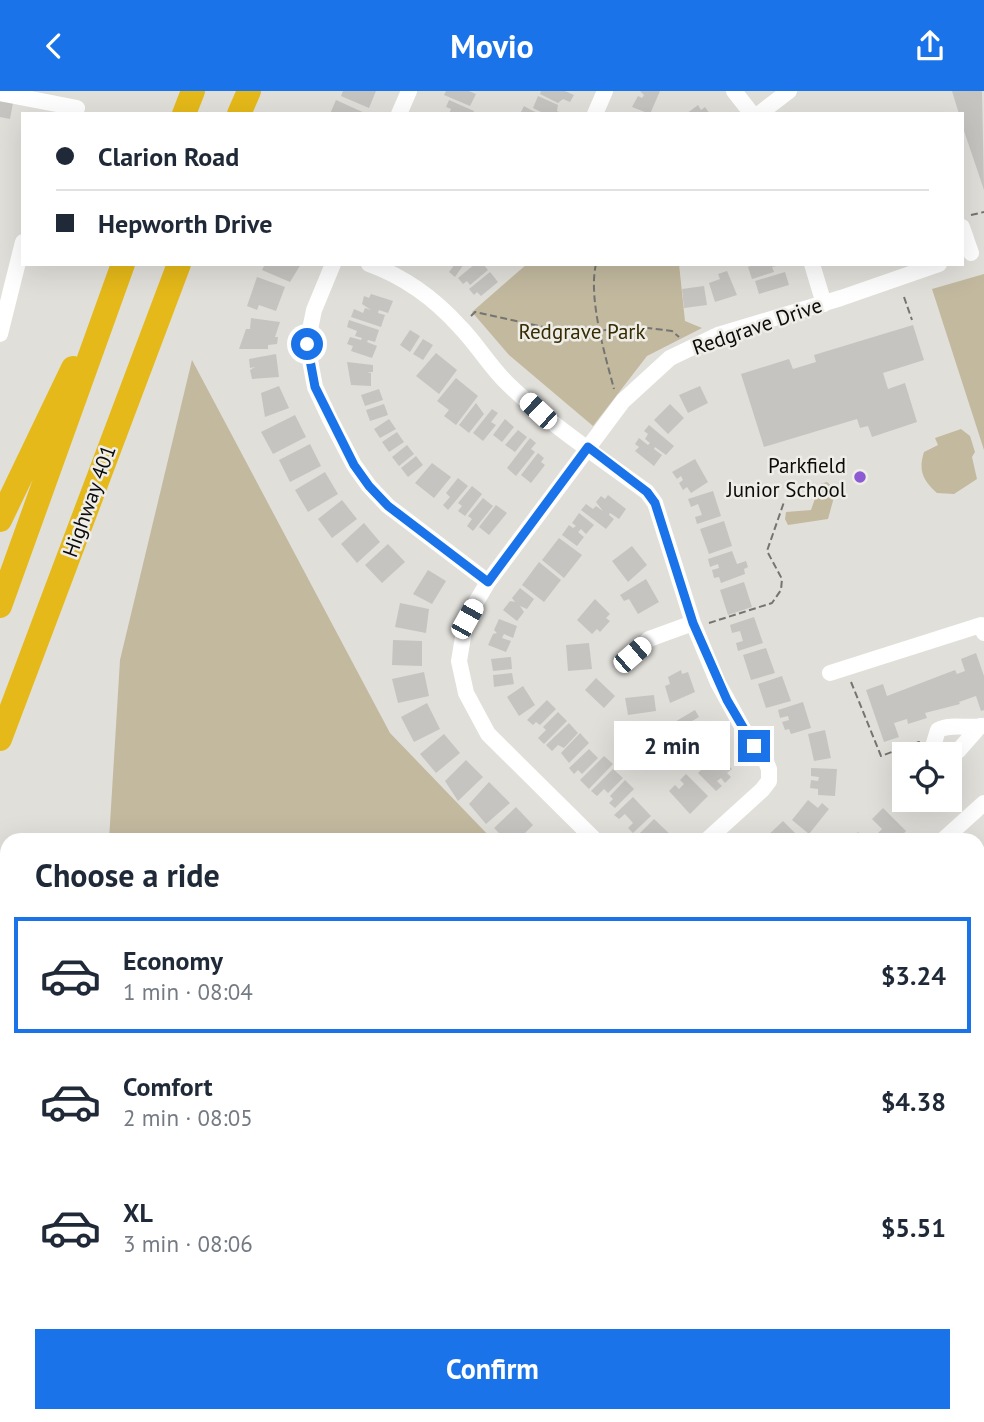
<!DOCTYPE html>
<html lang="en">
<head>
<meta charset="utf-8">
<style>
  body { margin:0; font-family:"PT Sans",sans-serif; background:#f6f6f7; color:#1f2937; height:100vh; display:flex; flex-direction:column; font-size:26px; white-space:nowrap }
  * { box-sizing:border-box; margin:0 }
  p { font-size:23px; color:#747a83 }
  .icon { flex:none; width:38px; height:38px; fill:none; stroke:currentColor; stroke-width:2; stroke-linecap:round; stroke-linejoin:round }
  .map { position:relative; flex:1; overflow:hidden }
  .side { position:absolute; left:0px; top:742px; width:985px; height:590px; display:flex; flex-direction:column; background:#fff; border-radius:21px 21px 0 0; box-shadow:0 7px 28px #0002 }
  .side>* { flex:none }
  .guide { position:absolute; left:21px; top:21px; width:943px; height:154px; border-radius:0px; box-shadow:0 7px 28px #0002; display:grid; align-content:center; height:154px; padding:0 35px; background:#fff }
  .tools { position:absolute; left:892px; top:651px; display:grid; gap:14px }
  .tools a { display:grid; place-items:center; width:70px; height:70px; border-radius:0px; background:#fff; box-shadow:0 7px 28px #0002; font-size:35px }
  .end { position:absolute; width:32px; height:32px; margin:-16px; border:9px solid #1a73e8; background:#fff; box-shadow:0 0 0 4px #fff }
  .from { border-radius:50% }
  .bubble { position:absolute; height:49px; border-radius:0px; background:#fff; box-shadow:0 7px 28px #0002; font-size:23px; font-weight:700; line-height:49px; text-align:center }
  .car { position:absolute; width:21px; height:42px; margin:-21px -10px; border-radius:9px; box-shadow:0 0 5px 2px #0007; background:linear-gradient(#fff 24%,#345 0 40%,#fff 0 76%,#345 0 86%,#fff 0) }
  .guide b { display:flex; align-items:center; gap:24px; height:66px; font-size:26px }
  .guide b+b { border-top:2px solid #e0e1e3 }
  .guide i { width:18px; height:18px; background:#1f2937 }
  ul { padding:0; list-style:none }
  li { display:flex; align-items:center; gap:21px; height:116px; margin:0 14px 10px; padding:0 21px; border:4px solid transparent; border-radius:0px }
  li div { flex:1 }
  li b { display:block; font-size:26px }
  li em { font-style:normal; font-weight:700 }
  li.active { border-color:#1a73e8 }
  li>.icon { width:63px; height:63px; stroke-width:1.5 }
  h2 { padding:0 35px; font-size:32px; line-height:84px }
  .button { display:flex; gap:14px; margin-top:auto; padding:14px 35px }
  .button a { flex:1; height:80px; border-radius:0px; background:#1a73e8; color:#fff; font-size:28px; font-weight:700; line-height:80px; text-align:center }
  header { display:flex; justify-content:space-between; align-items:center; height:91px; padding:0 35px; background:#1a73e8; color:#fff; font-size:32px; font-weight:700 }
  .map>svg:first-child { display:block }
  .green { fill:#c2b99f }
  .building { fill:#c6c4c0 }
  .lines { fill:none; stroke-linecap:round; stroke-linejoin:round }
  .path { stroke:#757471; stroke-width:2; stroke-dasharray:7 3.5; stroke-linecap:butt }
  .minor { stroke:#fff; stroke-width:16 }
  .highway { stroke:#e5b919; stroke-width:24 }
  .route { stroke:#1a73e8; stroke-width:9 }
  .poi-dot { fill:#8e5ad2; stroke:#eeede8; stroke-width:2.5 }
  .labels { text-anchor:middle; dominant-baseline:central; stroke-width:5; stroke-linejoin:round; paint-order:stroke }
  .street-label { font-size:21px; fill:#0c0b0a; stroke:#eeede8 }
  .park-label { font-size:21px; fill:#372b02; stroke:#eeede8 }
  .poi-label { font-size:21px; fill:#0c0b0a; stroke:#eeede8; text-anchor:end }
</style>
</head>
<body>
<header><svg class="icon" aria-label="back" viewBox="0 0 24 24"><path d="M15 5l-7 7 7 7"/></svg>Movio<svg class="icon" aria-label="share" viewBox="0 0 24 24"><path d="M12 15V3M7 8l5-5 5 5M5 13v7h14v-7"/></svg></header>
<div class="map">
<svg width="984" height="1331" viewBox="0 0 984 1331">
  <rect width="100%" height="100%" fill="#e1dfda"/>
  <path class="green" d="M527 173H679L685 230 702 237 647 265 593 335 509 264 472 221Z
    M984 183V359L932 198Z
    M192 269 390 642 493 749H109L120 569Z
    M961 338 970 345 975 361 972 366 977 388 954 403 937 402C923 389 918 380 924 361L938 354 935 347Z
    M827 391 836 399 828 428 788 434 785 428 786 421 811 419 820 393Z
    M978 1250 984 1256V1331H788L782 1325H978Z"/>
  <path class="building" d="M343 0H376L369 17 341 5Z
    M446 0H469L476 3 470 15 444 4Z
    M541 0H565L574 4 570 11 563 8 558 12 540 3Z
    M640 0H660L650 23 632 16 638 5 642 7 644 4Z
    M952 0H982L984 99 962 34V23H959Z
    M538 5 558 14 557 20 563 23H545L533 17Z
    M336 9 367 23H330Z
    M449 9 474 20 473 23H449L451 18 446 16Z
    M0 10 13 12 10 28 0 26Z
    M698 14 701 19 705 16 710 23H686Z
    M524 15 531 19 540 23H520Z
    M265 173H301L290 191 262 179Z
    M455 173H464L455 186 449 181Z
    M475 173H483L488 179 470 194 467 190 463 193 458 187Z
    M755 173H780V174L772 176 774 181 752 188 748 176Z
    M727 180 737 204 715 211 709 192 720 188 718 183Z
    M490 181 498 191 481 205 477 201 474 204 469 198Z
    M785 181 789 194 759 203 755 190Z
    M257 186 285 196 276 220 259 214 257 219 247 215Z
    M704 195 707 214 684 217 682 198Z
    M371 203 393 210 388 222 379 219 378 222 385 224 381 236 351 226 354 218 363 222 365 217 371 219 362 213 364 205 369 207Z
    M251 227 280 231 275 246H278L277 253 268 254V258H239L246 238H250Z
    M349 229 379 239 375 251 368 249 367 251 377 255 372 267 351 260 353 255 347 253 350 246 361 249 362 247 355 245 357 240 347 236Z
    M913 234 924 269 883 282 888 298 905 292 917 331 872 346 868 335 860 337 857 328 764 356 741 283 789 268 793 278 816 271 814 264Z
    M410 239 420 245 410 261 400 254Z
    M423 248 433 254 423 269 413 263Z
    M436 262 457 279 439 303 416 285Z
    M276 263 279 286 252 288 250 279 255 276 250 277 249 268Z
    M347 271 373 274V281H367L371 282V295L351 294Z
    M456 287 478 305 456 334 444 325 449 319 437 310Z
    M279 295 289 317 265 326 261 302Z
    M700 295 708 312 688 322 679 304Z
    M379 298 383 309 365 315 361 304Z
    M476 312 484 323 469 342 459 334Z
    M384 313 388 324 370 330 366 319Z
    M670 313 684 327 668 343 654 329Z
    M492 318 498 322 491 331 496 334 483 350 473 342Z
    M295 324 306 346 273 363 261 341Z
    M389 328 396 338 380 347 374 338Z
    M505 328 514 336 502 351 493 344Z
    M649 334 674 355 666 364 655 356 654 358 662 364 654 375 635 360 639 356 635 353 639 347 648 354 650 352 645 348 648 343 644 340Z
    M518 339 527 346 515 361 505 354Z
    M397 341 404 351 389 361 382 351Z
    M530 347 536 352 531 358 535 361 516 385 507 377Z
    M310 353 321 375 290 391 279 369Z
    M407 354 414 363 399 375 392 366Z
    M538 362 544 367 541 371 545 374 531 392 521 384Z
    M416 365 423 374 408 386 401 377Z
    M695 368 708 391 691 402 687 396 683 399 679 392 683 389 681 385 677 388 672 381Z
    M432 372 451 386 434 407 415 392Z
    M325 381 338 403 308 421 295 399Z
    M458 387 468 395 448 419 443 414 450 406 446 402Z
    M472 395 482 403 465 425 458 420 462 415 458 412Z
    M713 400 721 425 697 433 695 426 702 424 698 413 691 416 688 408Z
    M608 404 626 418 619 428 610 422 609 424 614 428 606 438 581 419 586 413 593 418 596 415 603 420 596 411 601 405 605 408Z
    M483 407 493 415 473 440 467 435 472 428 468 425Z
    M342 409 357 428 332 447 318 428Z
    M496 414 507 422 489 444 479 436Z
    M579 422 594 434 586 443 581 438 578 441 584 446 577 455 562 444 569 434 573 437 576 435 572 432Z
    M724 430 732 455 709 463 700 438Z
    M364 432 380 451 357 472 341 453Z
    M559 447 582 464 564 487 542 469Z
    M388 453 405 471 382 492 365 474Z
    M632 455 647 474 628 491 612 470Z
    M732 460 737 473 746 470 748 476 744 478 745 483 721 492 719 486 714 487 712 479 719 477 718 473 710 476 708 468Z
    M539 471 561 489 544 511 522 494Z
    M428 479 446 490 432 513 413 503Z
    M646 488 659 511 638 523 629 508 624 510 620 504Z
    M744 491 752 516 728 524 720 499Z
    M520 497 534 508 527 518 520 515 524 521 517 530 503 519 510 510 515 511 512 507Z
    M595 508 610 523 606 527 610 530 600 541 597 538 592 543 577 529Z
    M400 512 429 518 426 542 395 536Z
    M754 526 763 552 738 560 736 552 743 550 740 540 732 542 730 534Z
    M499 528 517 535 513 547 504 543 502 547 511 550 506 561 488 554 493 543 497 542 494 539Z
    M393 549 422 550V575L392 574Z
    M589 552 592 578 568 580 566 554Z
    M766 557 775 582 751 589 743 564Z
    M976 562 984 585V619L981 620 976 605 959 611 960 613 925 622 927 627 908 633 907 628 894 632 899 646 884 651 866 599 883 593 887 605 955 579 957 583 965 580 961 568Z
    M511 566 512 578 493 580 491 568Z
    M681 579 682 583 688 581 695 601 670 612 665 595 670 593 668 586Z
    M424 581 429 605 398 612 392 588Z
    M512 582 514 593 494 596 493 584Z
    M782 585 791 610 766 617 758 593Z
    M596 587 615 605 604 617 585 599Z
    M523 595 535 614 519 625 507 606Z
    M654 604 656 620 628 624 625 607Z
    M547 609 556 618 540 634 536 631 533 634 527 629Z
    M803 611 811 637 791 643 789 638 785 639 782 631 789 629 788 625 780 627 778 619Z
    M427 612 440 638 414 651 401 626Z
    M695 619 699 626 692 630 694 634 701 630 705 637 701 639 704 645 681 657 679 653 683 650 673 632Z
    M558 621 567 630 544 653 538 647 546 639 543 636Z
    M569 632 578 642 564 657 558 654 552 660 546 654Z
    M825 639 831 667 814 670 808 643Z
    M580 642 589 652 569 672 561 662Z
    M444 643 460 662 436 682 420 663Z
    M589 658 598 667 582 683 578 679 574 683 569 677Z
    M717 663 732 678 727 682 731 686 725 692 721 687 717 690 722 695 716 700 698 682Z
    M604 665 613 673 589 698 580 689Z
    M466 669 483 686 458 710 445 690Z
    M811 677 837 678 835 705 818 704V698L810 697 811 689 818 690 819 686 811 685Z
    M613 678 623 687 608 702 604 698 597 705 591 700Z
    M686 683 708 705 690 723 669 700 675 694 679 698 684 693 680 689Z
    M625 689 634 698 615 717 609 712 613 708 610 705Z
    M489 691 510 712 486 733 469 713Z
    M633 706 651 725 633 742 628 737 633 732 625 723 619 728 614 724Z
    M808 709 818 717 822 712 829 718 809 743 792 729Z
    M516 716 533 734 518 749H500L503 746 494 737Z
    M883 717 906 740 898 749H881L876 744 882 738 872 728Z
    M654 728 674 747 672 749H639L636 746Z
    M783 730 800 747 766 749 764 748Z
    M858 741 866 749H849Z
    M983 755 984 792 981 794 978 790V759Z
    M981 817 984 845 978 851V820Z
    M980 924H984V951H982Z
    M978 1052 984 1058 978 1066Z
    M982 1191 984 1220 978 1226V1195Z
    M131 1325H160L161 1331H131Z
    M228 1325H254L256 1331H230Z
    M339 1325H358L360 1331H334L341 1328Z
    M492 1325H504L506 1331H484L493 1328Z
    M509 1325H537L539 1331H511Z
    M709 1325H725L718 1331Z
    M735 1325H745L749 1331H727Z"/>
  <g class="lines">
    <path class="path" d="M971 124 984 121
      M596 173C588 207 605 264 614 298
      M904 206 912 229
      M471 225 475 221 571 242 640 236 672 240 679 246
      M709 532 772 512 781 499 782 488 767 460 784 411
      M851 591 881 665 919 651 924 663
      M950 701 957 716"/>
    <path class="minor" d="M734 0 752 23
      M0 2 77 17 75 23
      M399 23 409 0
      M595 23 605 0
      M759 23 789 0
      M962 136 971 162
      M333 173 314 219 307 253 315 296 330 328 354 374 369 395 388 415 488 491
      M369 173C405 186 435 208 460 236 477 253 490 276 508 293 548 332 601 367 647 401L655 412 693 532 718 592 746 643 764 666 769 678V690L762 699 707 749
      M812 173 824 213
      M0 243 23 151
      M632 564 649 548 693 532
      M830 582 981 534 984 542
      M940 663 934 652 938 639C951 632 968 638 984 635
      M950 664 958 660 980 635
      M595 749 488 643 466 602 459 570 466 528 488 491 623 310 670 267 718 244 841 207 939 173
      M943 749 984 712
      M978 891 984 890
      M978 1094 984 1089
      M978 1135 984 1141
      M192 1325 193 1331
      M389 1325 391 1331
      M661 1325 667 1331
      M587 1331 595 1325"/>
    <path class="highway" d="M184 23 193 0
      M239 23 249 0
      M0 429 73 277
      M0 515 123 173
      M0 648 179 173"/>
  </g>
  <g class="lines">
    <path class="route" d="M307 253 315 296 354 374 369 395 388 415 488 491 588 356 647 401 655 412 693 532 727 609 754 655"/>
  </g>
  <circle class="poi-dot" cx="860" cy="386" r="7"/>
  <g class="labels">
    <g class="street-label">
      <text transform="translate(757 235) rotate(-19)">Redgrave Drive</text>
      <text transform="translate(89 410) rotate(-70)">Highway 401</text>
    </g>
    <g class="park-label">
      <text x="582" y="240">Redgrave Park</text>
    </g>
    <g class="poi-label">
      <text x="846" y="374">Parkfield<tspan x="846" dy="24">Junior School</tspan></text>
    </g>
  </g>
</svg>
<div class="tools">
<a><svg class="icon" aria-label="locate" viewBox="0 0 24 24"><circle cx="12" cy="12" r="6"/><path d="M12 2v4M12 18v4M2 12h4M18 12h4"/></svg></a>
</div>
<i class="end from" style="left:307px;top:253px"></i>
<i class="end" style="left:754px;top:655px"></i>
<div class="bubble" style="left:614px;top:630px;width:116px">2 min</div>
<i class="car" style="left:538px;top:320px;rotate:313deg"></i>
<i class="car" style="left:467px;top:528px;rotate:29deg"></i>
<i class="car" style="left:632px;top:564px;rotate:49deg"></i>
<div class="guide">
<b><i class="from"></i>Clarion Road</b>
<b><i></i>Hepworth Drive</b>
</div>
<section class="side">
<h2>Choose a ride</h2>
<ul>
<li class="active"><svg class="icon" aria-label="car" viewBox="0 0 24 24"><path d="M5 17H2v-5l4-1 3-4h7l3 4 3 1v5h-3M9 17h6M6 11h13"/><circle cx="7" cy="17" r="2"/><circle cx="17" cy="17" r="2"/></svg><div><b>Economy</b><p>1 min · 08:04</p></div><em>$3.24</em></li>
<li><svg class="icon" aria-label="car" viewBox="0 0 24 24"><path d="M5 17H2v-5l4-1 3-4h7l3 4 3 1v5h-3M9 17h6M6 11h13"/><circle cx="7" cy="17" r="2"/><circle cx="17" cy="17" r="2"/></svg><div><b>Comfort</b><p>2 min · 08:05</p></div><em>$4.38</em></li>
<li><svg class="icon" aria-label="car" viewBox="0 0 24 24"><path d="M5 17H2v-5l4-1 3-4h7l3 4 3 1v5h-3M9 17h6M6 11h13"/><circle cx="7" cy="17" r="2"/><circle cx="17" cy="17" r="2"/></svg><div><b>XL</b><p>3 min · 08:06</p></div><em>$5.51</em></li>
</ul>
<div class="button"><a>Confirm</a></div>
</section>
</div>
</body>
</html>
